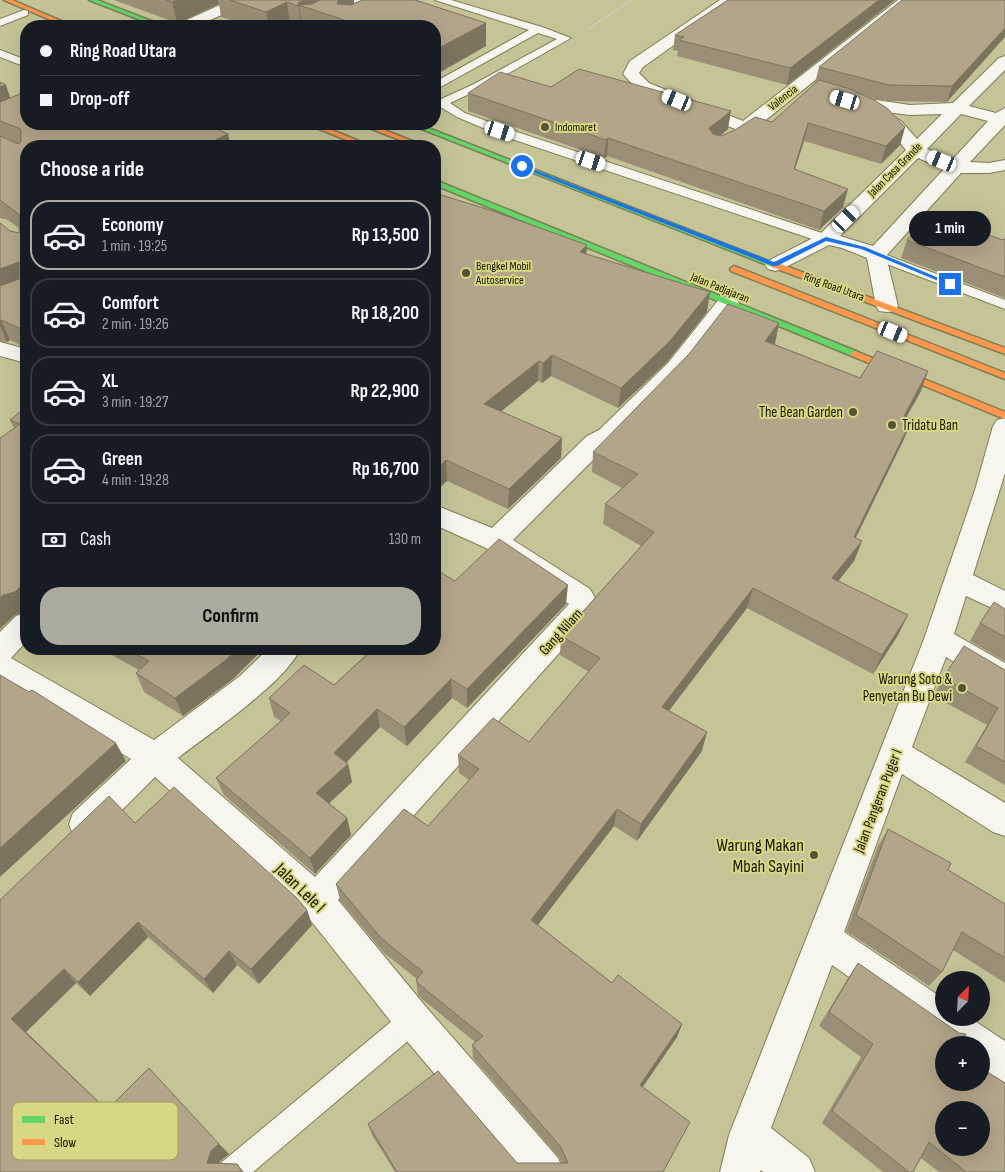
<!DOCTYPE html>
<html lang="en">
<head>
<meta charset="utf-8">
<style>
  body { margin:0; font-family:"Sofia Sans Condensed",sans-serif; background:#242831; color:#f1f3f6; height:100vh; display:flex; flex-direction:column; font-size:19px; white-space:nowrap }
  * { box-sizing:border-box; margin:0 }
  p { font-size:16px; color:#9ea1a6 }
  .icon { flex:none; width:28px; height:28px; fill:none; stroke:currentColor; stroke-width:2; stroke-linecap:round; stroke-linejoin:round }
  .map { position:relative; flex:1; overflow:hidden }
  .sheet { position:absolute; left:20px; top:140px; width:421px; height:515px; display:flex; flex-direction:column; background:#171b24; border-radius:20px; box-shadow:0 5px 20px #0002 }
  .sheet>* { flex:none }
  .banner { position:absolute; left:20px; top:20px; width:421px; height:110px; border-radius:20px; box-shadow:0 5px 20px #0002; display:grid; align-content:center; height:110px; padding:0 20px; background:#171b24 }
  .needle { width:32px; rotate:24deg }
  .tools { position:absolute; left:935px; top:971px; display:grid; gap:10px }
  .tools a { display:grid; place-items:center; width:55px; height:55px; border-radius:50%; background:#171b24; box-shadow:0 5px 20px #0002; font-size:25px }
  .end { position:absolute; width:22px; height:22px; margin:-11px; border:6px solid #1a73e8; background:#fff; box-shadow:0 0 0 2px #fff }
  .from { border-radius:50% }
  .bubble { position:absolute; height:35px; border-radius:18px; background:#171b24; box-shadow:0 5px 20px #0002; font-size:16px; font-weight:700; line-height:35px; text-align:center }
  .car { position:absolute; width:15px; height:30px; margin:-15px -8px; border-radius:6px; box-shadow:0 0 4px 1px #0007; background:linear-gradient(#fff 24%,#345 0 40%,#fff 0 76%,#345 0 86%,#fff 0) }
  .banner b { display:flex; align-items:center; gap:18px; height:48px; font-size:19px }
  .banner b+b { border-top:1px solid #363941 }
  .banner i { width:12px; height:12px; background:#f1f3f6 }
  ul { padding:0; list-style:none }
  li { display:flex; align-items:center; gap:15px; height:70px; margin:0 10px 8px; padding:0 10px; border:2px solid #363941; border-radius:20px }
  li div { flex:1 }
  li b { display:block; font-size:19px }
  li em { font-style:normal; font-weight:700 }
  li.selected { border-color:#ababa0 }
  li>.icon { width:45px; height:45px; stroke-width:1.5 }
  h2 { padding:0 20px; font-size:22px; line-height:60px }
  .pay { display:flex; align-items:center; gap:12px; height:55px; padding:0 20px; font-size:19px }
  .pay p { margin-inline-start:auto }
  .button { display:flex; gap:10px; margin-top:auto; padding:10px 20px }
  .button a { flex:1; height:58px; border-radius:20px; background:#ababa0; color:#111; font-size:20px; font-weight:700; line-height:58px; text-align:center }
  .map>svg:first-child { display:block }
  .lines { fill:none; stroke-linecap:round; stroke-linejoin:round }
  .lane-casing { stroke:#7f7e57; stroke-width:2 }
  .street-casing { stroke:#7f7e57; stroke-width:2 }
  .fast-casing { stroke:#7f7e57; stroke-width:3 }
  .slow-casing { stroke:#7f7e57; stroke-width:3 }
  .path { stroke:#cecdbe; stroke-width:2; stroke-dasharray:3 1; stroke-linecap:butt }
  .lane { fill:#f6f6ef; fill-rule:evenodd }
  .street { fill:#f6f6ef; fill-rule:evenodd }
  .fast { fill:#63d668; fill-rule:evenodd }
  .slow { fill:#ff974d; fill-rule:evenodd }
  .wall { fill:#9a8e76 }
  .shaded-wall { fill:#7d7460 }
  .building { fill:#b3a589; stroke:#7d7460; fill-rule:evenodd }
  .route { fill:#1a73e8 }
  .poi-dot { fill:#555436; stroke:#d8d784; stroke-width:2 }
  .labels { text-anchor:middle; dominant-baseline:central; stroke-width:4; stroke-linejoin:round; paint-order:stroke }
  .far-street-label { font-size:12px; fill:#181701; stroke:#d8d784 }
  .far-poi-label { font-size:12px; fill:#181701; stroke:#d8d784; text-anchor:start }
  .poi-label { font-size:15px; fill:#181701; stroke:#d8d784; text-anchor:end }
  .street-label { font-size:15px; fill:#181701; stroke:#d8d784 }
  .near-poi-label { font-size:18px; fill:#181701; stroke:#d8d784; text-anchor:end }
  .near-street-label { font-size:18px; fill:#181701; stroke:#d8d784 }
  .key { fill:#d8d784; stroke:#9e9d5d; stroke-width:1 }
  .key-label { font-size:14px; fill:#181701 }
</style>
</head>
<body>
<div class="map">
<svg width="1005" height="1172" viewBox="0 0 1005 1172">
  <rect width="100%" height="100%" fill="#c5c497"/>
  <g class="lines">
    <g class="lane-casing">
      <path id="lane" d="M350 0H363L314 26H302Z
        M435 0H451L542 27 571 38 482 88 450 103 465 113 505 128 831 236 833 239 831 242H821L497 134 457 117 437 105V101L474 84 557 39 538 33 435 90V82L529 30Z
        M24 10 28 11V15L0 26V19Z
        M0 50 26 60V67L0 57Z
        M876 251 1005 300V309L871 258 869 255Z
        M413 1007 422 1011 426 1020 422 1029 253 1172H218L222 1162 404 1011Z"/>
    </g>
    <g class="street-casing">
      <path id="street" d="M231 0H250L248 3 197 26H177L180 23Z
        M720 0H737L643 67 639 73 649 83 743 121 898 0H914L751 132 745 133 637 89 623 74 630 61Z
        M1005 56V70L969 106 996 113 1005 108V125L970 162 989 163 1005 160V170L989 173H961L886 256 898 306 895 311 887 312 879 311 876 306 867 258 842 248 829 245 782 269 775 271 768 269 765 265 768 261 819 235 906 150 889 129 866 114 865 108 843 105 841 101 843 97 849 96 910 105 953 103 999 58ZM886 112 910 115 942 114 917 139 901 121ZM961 114 988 121 953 159 927 149ZM918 158 944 169 873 246 840 236Z
        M728 297 736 298 739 303 684 373 617 442 605 448 513 540 590 589 599 605 595 613 338 900 426 1007 558 1158 564 1172H518L400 1033 304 912 155 777 97 835 85 839 73 835 69 824 73 813 131 759 0 681V632L16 616 26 613V642L11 658 154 740 240 676 268 649H300C286 682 209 734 178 758L315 877 569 604 486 548 435 525V505L492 528 587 436 599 430 668 363 720 298Z
        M0 342 26 349V363L0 356Z
        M1005 418V473L973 575 1005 591V614L966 596 954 634 1005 663V689L995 686 946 657 912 747 1005 803V836L993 832 902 774 844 932 944 999V1018H970L1005 1041V1083L981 1070V1045H946L832 965 771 1128 809 1158 815 1172H763L761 1170 760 1172H720L729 1135 924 639 975 490 993 426 997 420Z"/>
    </g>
    <g class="fast-casing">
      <path id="fast" d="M89 0H97L164 26H156Z
        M409 124H418L779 265 775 268 772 267Z
        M435 180 858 352 860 354 855 357 852 356 435 185Z"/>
    </g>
    <g class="slow-casing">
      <path id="slow" d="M4 0H12L73 26H65Z
        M307 124H317L371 146H361Z
        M359 124H369L425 146H415Z
        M775 262 1005 348V354L772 267 771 265Z
        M734 266 1005 373V379L731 271 730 269Z
        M855 351 1005 412V419L852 356 850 354Z"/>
    </g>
    <path class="path" d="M588 29 632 0"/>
    <use href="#lane" class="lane"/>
    <use href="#street" class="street"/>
    <use href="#fast" class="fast"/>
    <use href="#slow" class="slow"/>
  </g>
  <path class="wall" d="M114 0H354V3L362 0H415L486 23V46L435 75V26H302V24L301 26H298L290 24 284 26H249L221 17 219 4 177 23Z
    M728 0H895L787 85 677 56 678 51 673 50 675 35Z
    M1005 0 947 102 884 101 867 97 905 127 900 145 881 164 804 141 795 169 843 207 819 230 607 156 604 158 468 111V93L551 87 728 129 720 136 772 122 815 83 819 67Z
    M0 82 10 98 26 146V348L10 340 7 342 0 341V223L10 231 19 233V228L8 220 0 218Z
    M435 193 586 254 707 312 667 362 618 408 551 376 542 383 538 381 501 412 562 438 561 458 508 509 447 481 435 492Z
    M1005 238V298L901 258 907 240H1003Z
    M774 344 860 378 921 391 906 417 904 439 856 538 862 541 854 561 838 581 898 635 873 674 747 608 669 711 702 751 637 841 614 826 538 925 612 983 682 1024 677 1037 642 1087 663 1172H395L372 1135 368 1124 517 1163H562L559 1157 473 1058 472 1045 475 1042 422 999 418 995 416 980 417 979 384 953 340 900 336 884 428 826 469 780 459 773 458 755 529 742 589 672 560 655 561 636 641 546 603 524 605 504 622 488 592 472 593 452Z
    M26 407V611L15 615 14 428 10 420Z
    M455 581 566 604 467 708 452 698 407 746 380 727 346 763 348 764 352 782 329 803 347 818 351 835 315 874 224 795 216 778 281 721 274 717 269 698 334 685 369 652 363 649H435Z
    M1005 609V661L970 641 980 623Z
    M101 649H263L233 679 183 716 144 692 136 673 139 670Z
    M1005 670V785L965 762 987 725 933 696 943 678Z
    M135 823 307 910 312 925 259 984 237 965 213 993 148 937 90 996 76 983 26 1032 107 1110 219 1144 229 1154 220 1161V1164H237L244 1172H0V900Z
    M888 829 948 870 1005 904V983L953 950 942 972 929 986 846 931 878 846Z
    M858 963 944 1045 1005 1172H939L921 1158 913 1172H883L822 1123 861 1057 819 1026 848 978Z"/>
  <path class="shaded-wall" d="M177 0H218L219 4 177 23 172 2Z
    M304 0H330L331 8 299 5 302 24 301 26 298 3Z
    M340 0H354L355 16 337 4 338 1Z
    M879 0H895L787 85 790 68Z
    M287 2 290 24 284 26H269L266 12Z
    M486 23V46L435 75V50Z
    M1005 28V37L947 102 952 86Z
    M6 85 12 103 0 108V87Z
    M731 111 728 129 706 147 709 128Z
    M808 123 804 141 789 187 794 169Z
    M905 127 900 145 881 164 886 146Z
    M228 134 231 146H203Z
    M608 138 607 156 604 158 606 140Z
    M848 189 843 207 819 230 824 211Z
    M587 245 586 265 580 252Z
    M19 262 26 280 0 292V269Z
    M710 292 707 312 667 362 618 408 621 388Z
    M0 320H1L10 340 7 342 0 326Z
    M779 323 775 344 761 361 765 341Z
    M552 355 551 376 542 383 543 363Z
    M539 361 538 381 484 425V404Z
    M928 371 921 391 896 436 904 416Z
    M912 419 904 439 846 557 854 537Z
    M562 438 561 458 508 509 509 489Z
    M446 460 447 481 435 492V471Z
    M862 541 854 561 825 598 832 578Z
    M568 585 566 604 467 708V689Z
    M21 586 26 596V611L15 615 0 629V598L3 595Z
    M753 588 747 608 658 725 662 707Z
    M908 615 898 635 873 674 882 655Z
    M238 649H263L233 679 183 716 175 698Z
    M451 679 452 698 407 746 404 727Z
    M377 709 380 727 338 771 334 753Z
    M707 732 702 751 637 841 641 824Z
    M116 743 126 761 0 877V848Z
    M348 764 352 782 321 811 316 793Z
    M617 809 614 826 530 935 531 920Z
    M347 818 351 835 315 874 310 858Z
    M307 910 312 925 259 984 251 969Z
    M138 922 148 937 90 996 78 982Z
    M229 951 237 965 213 993 204 979Z
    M64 969 76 983 26 1032 119 1121 11 1019Z
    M682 1024 677 1037 636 1097 640 1085Z
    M219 1144 229 1154 220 1161 217 1172 207 1163 211 1151Z"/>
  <path class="building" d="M166 0H177L172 2Z
    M230 0H304L298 3V6L287 2 266 12Z
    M320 0H340L338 1 337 4 352 5 362 0H415L486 23 435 50V26H362L299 5 312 4Z
    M728 0H879L790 68 679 40 684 37 675 35Z
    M902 0H1005V28L952 86 889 85 819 67Z
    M579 69 731 111 709 128 713 134 721 136 735 130 755 117 772 122 819 80 850 89 876 101 888 109 905 127 886 146 808 123 794 169 848 189 824 211 608 138 606 140 468 93 500 72 551 87Z
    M0 82 6 85 0 87Z
    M26 84V124H205L228 134 203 146H26V331L1 320H0V286L19 279V262L0 269V223L10 231 19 233 20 215 0 200V136L18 144 21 142V129L0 121V102L20 94 21 86Z
    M435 193 493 211 587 245 580 252 710 292 670 341 621 388 552 355 543 363 539 361 484 404 562 438 509 489 446 460 435 471Z
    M930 215 1003 240 1005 238V277L907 240Z
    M728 304 779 323 765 341 860 378 877 351 928 371 904 416 912 419 854 537 862 541 832 578 908 615 882 655 753 588 662 707 707 732 641 824 617 809 531 920 612 983 618 975 682 1024 640 1085 690 1122 663 1172H397L368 1124 438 1071 517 1163H568L561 1147 472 1045 483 1036 420 985 416 980 423 972 381 938 336 884 404 809 428 826 479 769 458 755 493 718 529 742 600 658 561 636 654 532 605 504 638 474 593 452 689 354Z
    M26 407V589L21 586 15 592 3 595 0 598V438L20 424 10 420Z
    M499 539 568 585 467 689 451 679 404 727 377 709 334 753 348 764 316 793 347 818 310 858 216 778 290 713 269 698 304 665 334 685 373 649H435V569L455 581Z
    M994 602 1005 609V637L980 623Z
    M964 646 1005 670V762L976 746 998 708 943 678Z
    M127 649H238L226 660 175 698 136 673 149 661Z
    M0 675 29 692 32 690 116 743 0 848Z
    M174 787 297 898 307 910 251 969 229 951 204 979 138 922 78 982 64 969 11 1019 107 1110 149 1068 219 1144 211 1151 207 1163 237 1164 242 1172H0V900L109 796 135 823Z
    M888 829 951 863 948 870 1005 904V958L962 932 942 972 856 915Z
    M858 963 959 1033 966 1034 960 1045H944V1082H981V1068L1005 1083V1172H966L929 1142 913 1172H909L832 1111 873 1044 829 1012ZM944 1110H981V1148H944Z"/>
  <path class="route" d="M522 165 774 262 826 237 865 247 953 284 948 285 861 249 826 241 777 266H773L520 167Z"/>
  <g class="poi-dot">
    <circle cx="545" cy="127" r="5"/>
    <circle cx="466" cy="273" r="5"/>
    <circle cx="853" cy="412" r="5"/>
    <circle cx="892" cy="425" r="5"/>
    <circle cx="962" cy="688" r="5"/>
    <circle cx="814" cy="855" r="5"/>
  </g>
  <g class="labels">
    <g class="far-street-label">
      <text transform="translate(783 98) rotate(-38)">Valencia</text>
      <text transform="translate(895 170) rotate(-45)">Jalan Casa Grande</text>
      <text transform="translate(834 287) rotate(20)">Ring Road Utara</text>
      <text transform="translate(720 288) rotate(22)">Jalan Padjajaran</text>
    </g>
    <g class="far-poi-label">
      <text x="555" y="127">Indomaret</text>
      <text x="476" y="266">Bengkel Mobil<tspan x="476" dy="14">Autoservice</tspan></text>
    </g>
    <g class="poi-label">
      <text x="843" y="412">The Bean Garden</text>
      <text x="902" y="425" text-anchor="start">Tridatu Ban</text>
      <text x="952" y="679">Warung Soto &amp;<tspan x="952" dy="17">Penyetan Bu Dewi</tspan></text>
    </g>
    <g class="street-label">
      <text transform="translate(561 632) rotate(-48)">Gang Nilam</text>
      <text transform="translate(878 801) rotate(-69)">Jalan Pangeran Puger I</text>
    </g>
    <g class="near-poi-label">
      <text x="804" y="845">Warung Makan<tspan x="804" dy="21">Mbah Sayini</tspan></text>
    </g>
    <g class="near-street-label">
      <text transform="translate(300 888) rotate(44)">Jalan Lele I</text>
    </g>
  </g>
  <rect x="12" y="1102" width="166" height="58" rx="8" class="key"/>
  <rect x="22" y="1116" width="23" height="7" fill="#63d668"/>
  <rect x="22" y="1139" width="23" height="6" fill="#ff974d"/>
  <g class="key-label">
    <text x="54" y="1124">Fast</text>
    <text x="54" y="1147">Slow</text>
  </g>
</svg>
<div class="tools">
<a><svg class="needle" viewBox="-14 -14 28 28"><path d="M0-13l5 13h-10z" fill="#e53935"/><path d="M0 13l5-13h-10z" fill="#9ea1a6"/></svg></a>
<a>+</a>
<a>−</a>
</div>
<i class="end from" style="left:522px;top:166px"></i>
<i class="end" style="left:950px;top:284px"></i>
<div class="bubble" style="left:909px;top:211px;width:82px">1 min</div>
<i class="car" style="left:677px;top:100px;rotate:292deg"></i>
<i class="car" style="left:845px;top:100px;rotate:287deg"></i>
<i class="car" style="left:500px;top:131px;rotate:108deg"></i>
<i class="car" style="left:591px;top:161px;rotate:108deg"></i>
<i class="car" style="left:942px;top:161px;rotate:292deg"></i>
<i class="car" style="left:846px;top:219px;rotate:45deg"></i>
<i class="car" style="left:893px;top:332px;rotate:112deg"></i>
<div class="banner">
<b><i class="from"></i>Ring Road Utara</b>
<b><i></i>Drop-off</b>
</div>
<section class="sheet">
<h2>Choose a ride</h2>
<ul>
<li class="selected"><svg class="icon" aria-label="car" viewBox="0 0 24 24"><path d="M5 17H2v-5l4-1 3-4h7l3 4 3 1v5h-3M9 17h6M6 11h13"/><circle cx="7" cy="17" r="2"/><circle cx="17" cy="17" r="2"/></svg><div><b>Economy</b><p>1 min · 19:25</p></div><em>Rp 13,500</em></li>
<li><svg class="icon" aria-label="car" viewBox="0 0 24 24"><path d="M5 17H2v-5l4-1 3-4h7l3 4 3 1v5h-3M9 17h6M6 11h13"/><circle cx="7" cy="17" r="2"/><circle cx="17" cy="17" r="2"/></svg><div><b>Comfort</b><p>2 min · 19:26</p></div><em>Rp 18,200</em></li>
<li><svg class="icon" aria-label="car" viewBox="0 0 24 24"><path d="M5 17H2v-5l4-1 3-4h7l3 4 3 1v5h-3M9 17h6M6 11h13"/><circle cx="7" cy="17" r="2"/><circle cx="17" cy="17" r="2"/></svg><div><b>XL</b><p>3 min · 19:27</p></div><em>Rp 22,900</em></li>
<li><svg class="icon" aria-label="car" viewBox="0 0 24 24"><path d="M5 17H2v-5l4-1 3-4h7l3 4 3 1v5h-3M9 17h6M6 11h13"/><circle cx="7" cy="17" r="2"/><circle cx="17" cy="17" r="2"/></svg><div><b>Green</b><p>4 min · 19:28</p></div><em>Rp 16,700</em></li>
</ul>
<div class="pay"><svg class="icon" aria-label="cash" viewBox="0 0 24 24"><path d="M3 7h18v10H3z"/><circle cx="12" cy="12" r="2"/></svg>Cash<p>130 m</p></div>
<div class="button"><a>Confirm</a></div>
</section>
</div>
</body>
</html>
